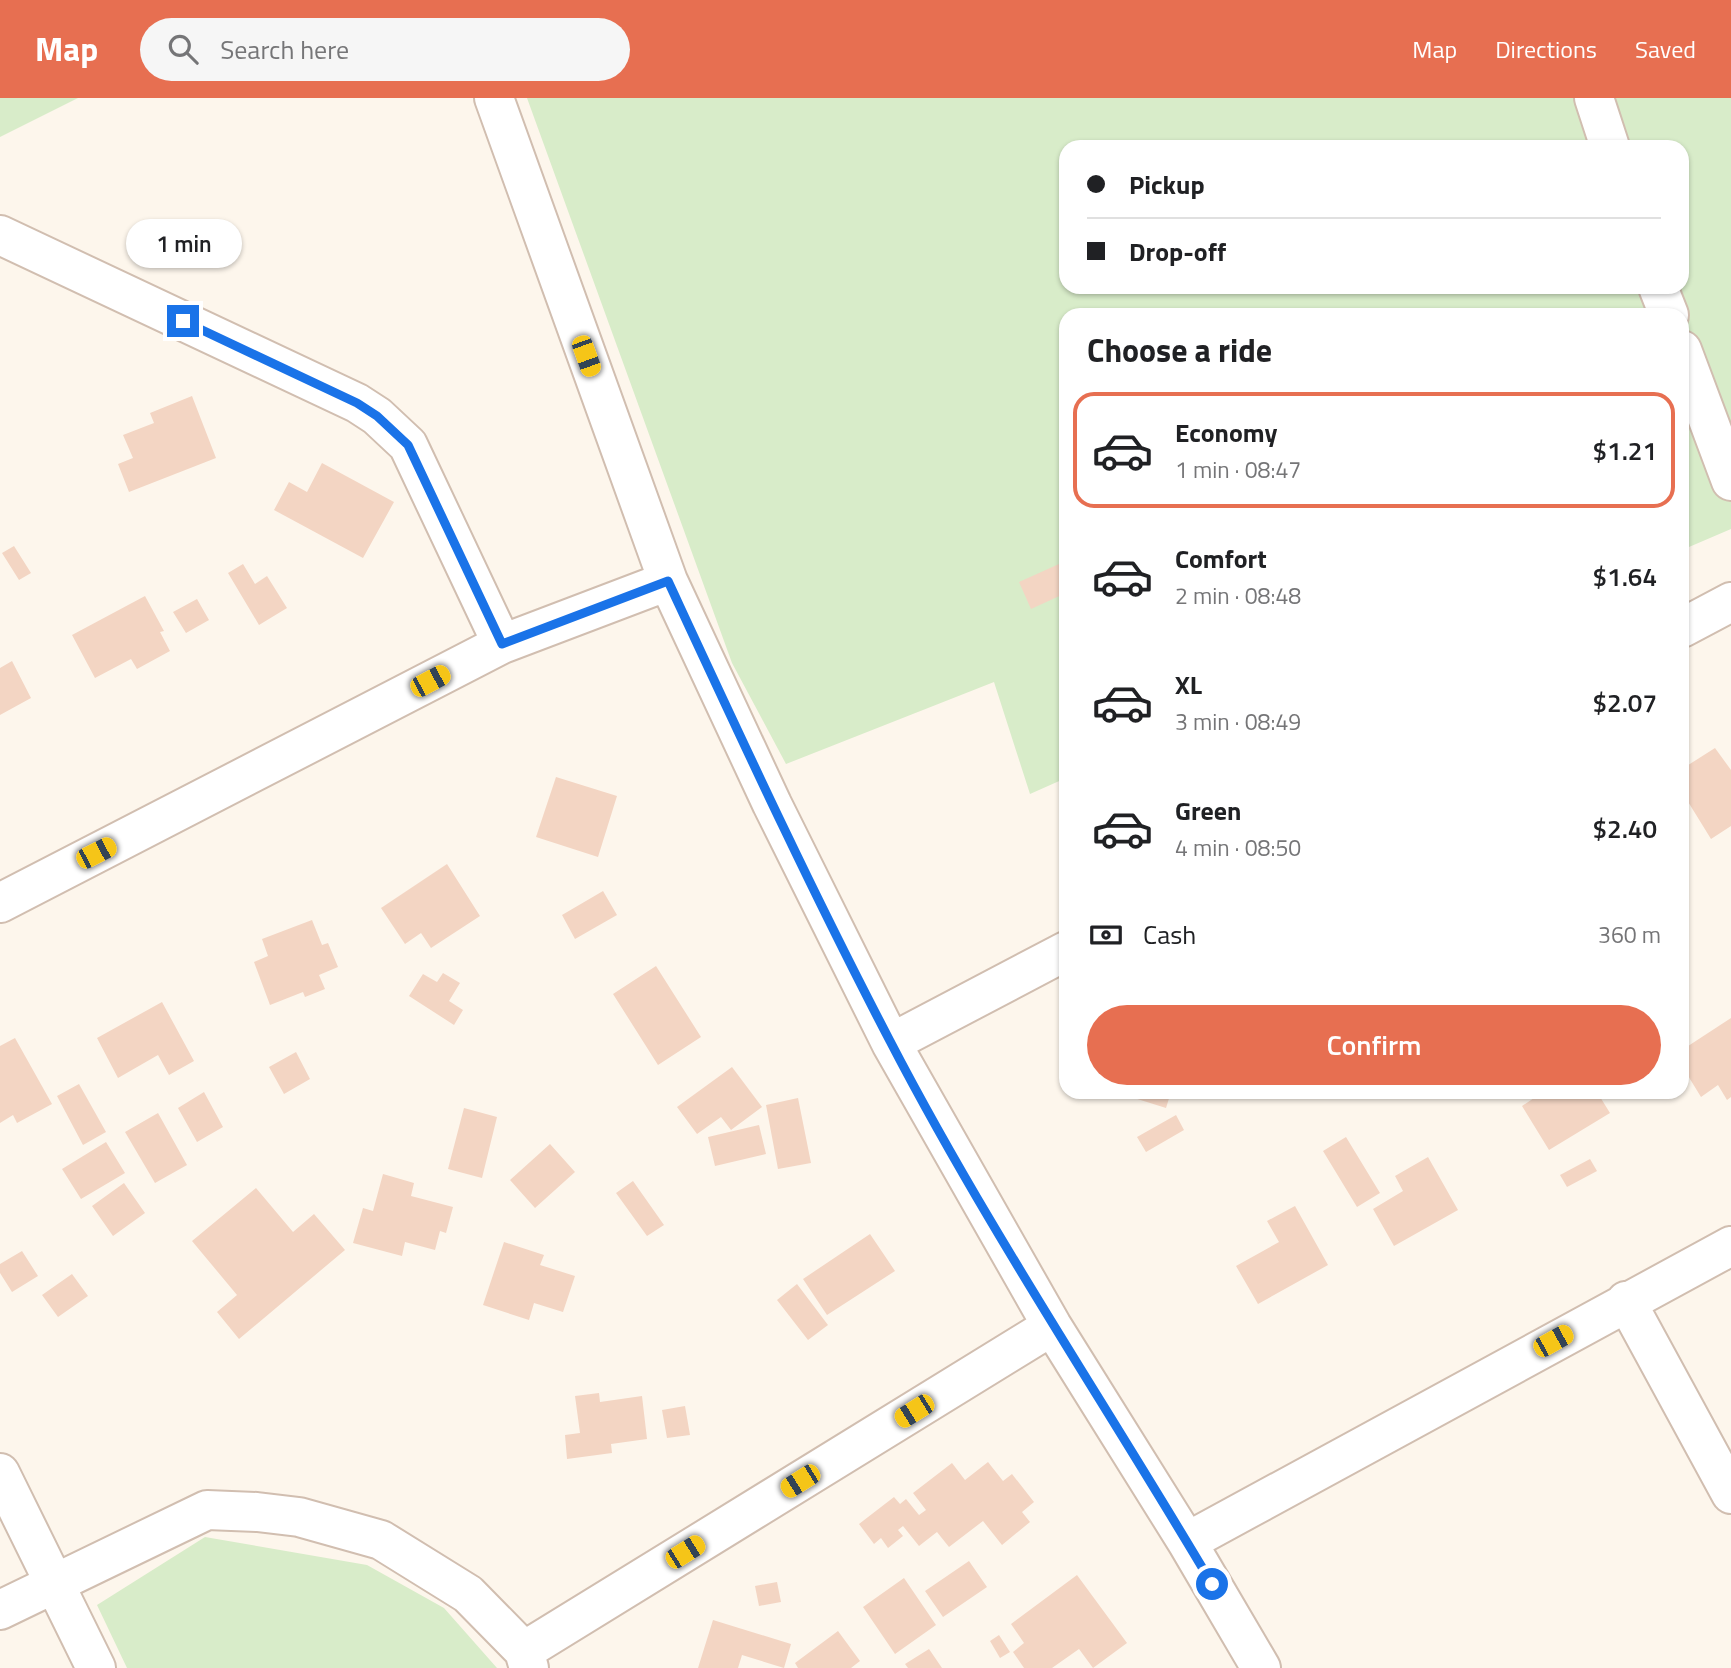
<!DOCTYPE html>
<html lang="en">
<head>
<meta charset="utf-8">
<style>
  body { margin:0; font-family:"Titillium Web",sans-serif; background:#f6f6f6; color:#202124; height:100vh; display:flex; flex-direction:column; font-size:26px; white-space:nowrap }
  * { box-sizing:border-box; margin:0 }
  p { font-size:23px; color:#757577 }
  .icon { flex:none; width:38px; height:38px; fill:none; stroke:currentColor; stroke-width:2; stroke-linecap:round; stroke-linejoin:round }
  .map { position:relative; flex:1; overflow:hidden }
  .side { position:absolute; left:1059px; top:210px; width:630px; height:791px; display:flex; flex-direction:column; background:#fff; border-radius:21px; box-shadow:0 2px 5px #0004 }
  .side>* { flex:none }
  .hud { position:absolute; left:1059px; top:42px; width:630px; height:154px; border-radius:21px; box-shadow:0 2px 5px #0004; display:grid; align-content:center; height:154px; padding:0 28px; background:#fff }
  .end { position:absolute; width:32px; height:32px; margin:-16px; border:9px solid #1a73e8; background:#fff; box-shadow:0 0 0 4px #fff }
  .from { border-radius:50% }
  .bubble { position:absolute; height:49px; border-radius:24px; background:#fff; box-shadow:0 2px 5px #0004; font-size:23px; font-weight:600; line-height:49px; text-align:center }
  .car { position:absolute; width:21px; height:42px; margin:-21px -10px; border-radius:9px; box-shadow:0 0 5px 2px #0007; background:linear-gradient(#f5c518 24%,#345 0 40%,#f5c518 0 76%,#345 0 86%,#f5c518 0) }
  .hud b { display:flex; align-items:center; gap:24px; height:66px; font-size:26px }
  .hud b+b { border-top:2px solid #e0e0e0 }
  .hud i { width:18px; height:18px; background:#202124 }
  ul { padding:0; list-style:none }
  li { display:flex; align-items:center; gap:21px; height:116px; margin:0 14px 10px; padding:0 14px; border:4px solid transparent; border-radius:21px }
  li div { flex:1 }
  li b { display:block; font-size:26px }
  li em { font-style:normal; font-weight:600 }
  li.active { border-color:#e76f51 }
  li>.icon { width:63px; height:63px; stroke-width:1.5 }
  h2 { padding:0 28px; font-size:32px; line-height:84px }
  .pay { display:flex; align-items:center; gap:18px; height:77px; padding:0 28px; font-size:26px }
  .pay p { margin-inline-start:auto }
  .primary-button { display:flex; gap:14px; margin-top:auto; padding:14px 28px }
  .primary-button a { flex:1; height:80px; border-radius:42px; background:#e76f51; color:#fff; font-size:28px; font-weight:600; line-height:80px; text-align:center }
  header { display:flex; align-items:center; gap:42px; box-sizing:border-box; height:98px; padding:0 35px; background:#e76f51; color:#fff }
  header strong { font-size:33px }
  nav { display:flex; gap:38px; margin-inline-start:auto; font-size:24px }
  .search { width:490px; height:63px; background:#f6f6f6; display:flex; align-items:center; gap:18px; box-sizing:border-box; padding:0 24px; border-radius:38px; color:#757577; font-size:26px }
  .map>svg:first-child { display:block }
  .green { fill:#d8ecc9; fill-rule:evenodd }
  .building { fill:#f3d5c3 }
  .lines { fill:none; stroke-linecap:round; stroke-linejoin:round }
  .minor-casing { stroke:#d1beb0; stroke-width:42 }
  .minor { stroke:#fff; stroke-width:38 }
  .route { stroke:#1a73e8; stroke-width:9 }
</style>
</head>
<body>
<header>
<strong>Map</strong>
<div class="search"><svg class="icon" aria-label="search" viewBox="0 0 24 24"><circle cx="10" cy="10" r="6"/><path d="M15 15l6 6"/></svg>Search here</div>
<nav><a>Map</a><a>Directions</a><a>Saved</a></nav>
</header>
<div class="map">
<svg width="1731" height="1570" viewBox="0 0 1731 1570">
  <rect width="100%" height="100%" fill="#fdf6ec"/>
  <path class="green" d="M0 0H78L0 39Z
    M527 0H1731V431L1682 452V217H1066V680L1030 696 994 584 786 666 732 565ZM1066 49H1682V189H1066Z
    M205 1439 367 1467 444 1510 497 1570H127L97 1507Z"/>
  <path class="building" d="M192 298 216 360 129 394 118 366 133 360 123 337 154 325 150 315Z
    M322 365 394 404 363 460 274 412 289 384 307 394Z
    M14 448 31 475 19 482 2 455Z
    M243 466 255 486 267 478 287 510 259 527 228 475Z
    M1059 466 1066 481V495L1031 511 1019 484Z
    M145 498 164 533 160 534 170 553 137 571 131 561 95 580 72 537Z
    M197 501 209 522 186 535 173 514Z
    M12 563 31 600 0 617V570Z
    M1715 650 1731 672V728L1711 741 1682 694V671Z
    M556 679 617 698 598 759 536 739Z
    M447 766 480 818 431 850 421 835 405 846 381 810Z
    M603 793 617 817 575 841 562 817Z
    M312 822 322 847 328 845 338 869 319 877 325 891 305 899 303 894 270 907 254 864 268 858 262 841Z
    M656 868 701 939 658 967 613 896Z
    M443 875 460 885 449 903 463 912 454 927 409 898 423 876 437 884Z
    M162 904 194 963 169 977 158 957 118 980 97 940Z
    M1731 920V999L1727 1002 1718 987 1701 999 1682 968V952Z
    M15 940 52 1006 17 1025 13 1017 0 1025V948Z
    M296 954 310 981 284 996 269 969Z
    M732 969 762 1009 731 1032 721 1019 697 1036 677 1009Z
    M79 986 106 1034 83 1047 57 998Z
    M204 994 223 1029 197 1044 178 1010Z
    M1115 994H1171L1166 1010Z
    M1543 994H1597L1610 1015 1549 1052 1522 1008Z
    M798 1000 811 1065 778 1071 766 1007Z
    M464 1010 497 1019 482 1080 448 1071Z
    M158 1015 187 1067 155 1085 125 1034Z
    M1176 1017 1184 1032 1146 1054 1137 1039Z
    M759 1027 766 1056 715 1068 708 1039Z
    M1346 1039 1380 1095 1357 1109 1323 1053Z
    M106 1044 125 1075 81 1101 62 1071Z
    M550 1046 575 1074 535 1110 510 1082Z
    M1428 1059 1458 1112 1394 1148 1373 1111 1403 1093 1395 1078Z
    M1590 1061 1597 1073 1567 1089 1560 1077Z
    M383 1076 414 1085 411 1098 453 1109 446 1135 440 1133 435 1152 405 1144 402 1158 353 1145 363 1110 373 1113Z
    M633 1083 664 1127 647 1138 616 1095Z
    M124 1085 145 1115 113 1138 92 1108Z
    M256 1090 293 1134 314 1116 345 1152 239 1241 217 1214 237 1197 192 1143Z
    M1295 1108 1328 1167 1258 1206 1236 1168 1279 1144 1267 1123Z
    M870 1136 895 1173 827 1217 803 1181Z
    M504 1144 544 1157 540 1167 575 1178 563 1214 534 1205 529 1222 483 1207Z
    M22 1153 38 1178 12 1194 0 1175V1166Z
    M72 1176 88 1198 58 1219 42 1197Z
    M797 1186 828 1227 808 1242 777 1202Z
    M599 1295 600 1304 642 1298 647 1341 611 1346 612 1355 567 1361 565 1337 580 1335 575 1298Z
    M685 1308 690 1337 667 1340 662 1312Z
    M988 1364 1003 1383 1012 1376 1034 1404 1022 1414 1030 1424 1002 1447 983 1423 949 1449 937 1434 919 1448 903 1428 898 1432 903 1438 888 1450 881 1440 874 1446 859 1426 894 1399 900 1406 906 1401 919 1417 926 1412 913 1395 952 1365 965 1382Z
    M969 1463 987 1489 943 1519 925 1493Z
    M1077 1477 1127 1545 1093 1570 1079 1551 1052 1570H1024L1013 1554 1024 1545 1011 1526Z
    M904 1480 936 1527 895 1556 863 1509Z
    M777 1484 781 1504 759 1508 755 1488Z
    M713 1522 791 1546 784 1570 742 1557 738 1570H698Z
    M838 1533 860 1563 851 1570H798L795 1565Z
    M999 1537 1010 1554 1000 1560 990 1543Z
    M929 1551 942 1570H908L905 1566Z"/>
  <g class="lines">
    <g class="minor-casing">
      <path id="minor" d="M494 0 668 483 772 706 891 945 1052 1228 1187 1444 1261 1570
        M1594 0 1610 49
        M0 137 357 305 377 318 408 347 502 546
        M1658 189 1669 217
        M1682 252 1731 383
        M1682 530 1731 504
        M0 805 502 546 668 483
        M891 945 1066 853
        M1626 1203 1731 1396
        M0 1375 96 1570
        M1187 1444 1731 1148
        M0 1512 207 1412 257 1414 299 1419 381 1442 468 1496 524 1553 529 1570
        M524 1553 1052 1228"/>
    </g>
    <use href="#minor" class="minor"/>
  </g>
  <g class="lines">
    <path class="route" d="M183 223 357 305 377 318 408 347 502 546 668 483C740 638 811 792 890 943 987 1130 1105 1305 1212 1486"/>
  </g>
</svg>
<i class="end from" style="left:1212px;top:1486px"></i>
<i class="end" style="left:183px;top:223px"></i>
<div class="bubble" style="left:126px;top:121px;width:116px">1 min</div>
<i class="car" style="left:586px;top:258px;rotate:160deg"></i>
<i class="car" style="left:430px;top:583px;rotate:62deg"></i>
<i class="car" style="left:96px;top:755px;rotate:63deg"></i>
<i class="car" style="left:1553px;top:1243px;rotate:61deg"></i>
<i class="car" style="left:914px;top:1313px;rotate:238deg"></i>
<i class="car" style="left:800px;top:1383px;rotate:238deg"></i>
<i class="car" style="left:685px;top:1454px;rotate:58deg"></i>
<div class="hud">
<b><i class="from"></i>Pickup</b>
<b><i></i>Drop-off</b>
</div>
<section class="side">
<h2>Choose a ride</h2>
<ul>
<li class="active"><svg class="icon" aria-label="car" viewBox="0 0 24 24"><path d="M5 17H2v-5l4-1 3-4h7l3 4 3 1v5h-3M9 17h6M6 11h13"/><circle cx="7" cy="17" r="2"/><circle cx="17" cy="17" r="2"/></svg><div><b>Economy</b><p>1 min · 08:47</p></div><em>$1.21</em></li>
<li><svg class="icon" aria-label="car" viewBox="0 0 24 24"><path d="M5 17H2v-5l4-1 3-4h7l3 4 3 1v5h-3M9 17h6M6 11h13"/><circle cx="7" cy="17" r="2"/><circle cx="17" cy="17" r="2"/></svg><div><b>Comfort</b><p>2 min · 08:48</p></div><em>$1.64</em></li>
<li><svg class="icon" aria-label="car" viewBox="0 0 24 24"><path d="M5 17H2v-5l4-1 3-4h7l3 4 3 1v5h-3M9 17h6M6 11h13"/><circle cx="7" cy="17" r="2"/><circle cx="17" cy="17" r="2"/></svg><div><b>XL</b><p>3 min · 08:49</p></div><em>$2.07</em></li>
<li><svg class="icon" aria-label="car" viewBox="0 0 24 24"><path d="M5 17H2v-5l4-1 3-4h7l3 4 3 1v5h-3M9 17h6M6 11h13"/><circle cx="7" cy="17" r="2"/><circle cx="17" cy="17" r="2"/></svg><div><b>Green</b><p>4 min · 08:50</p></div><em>$2.40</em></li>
</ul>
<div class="pay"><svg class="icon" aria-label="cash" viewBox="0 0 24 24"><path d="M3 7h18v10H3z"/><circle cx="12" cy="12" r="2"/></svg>Cash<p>360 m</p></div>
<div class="primary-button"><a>Confirm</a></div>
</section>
</div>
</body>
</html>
